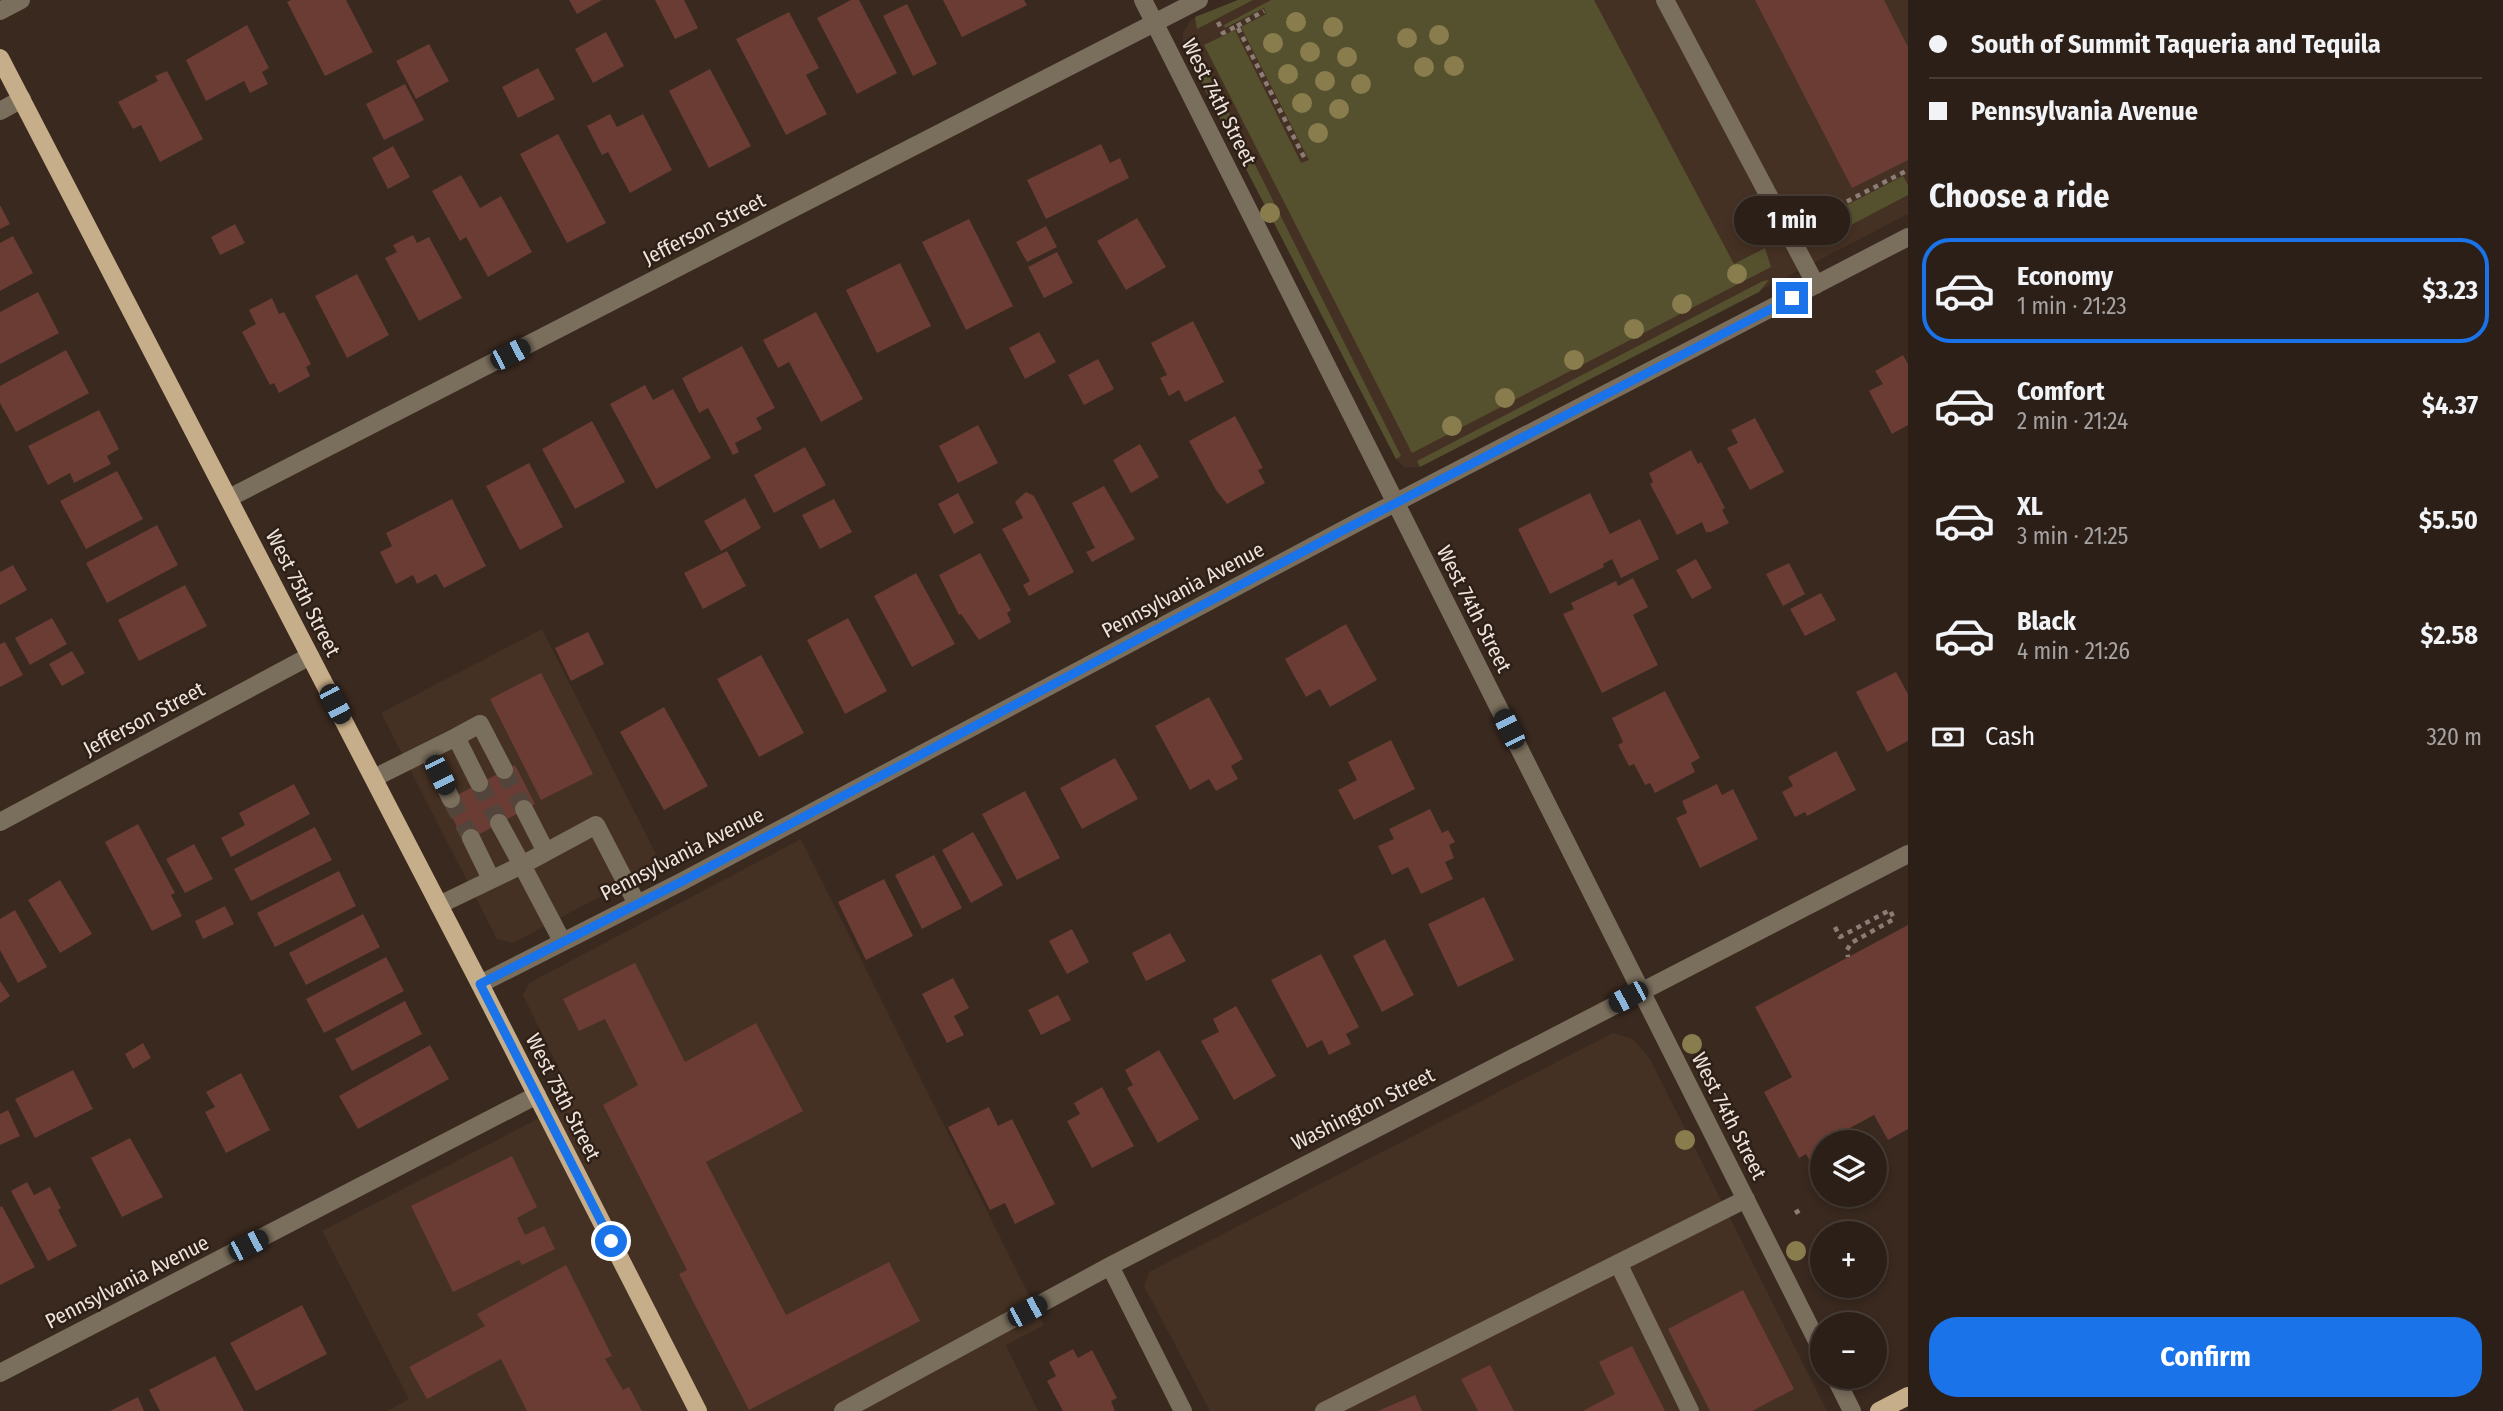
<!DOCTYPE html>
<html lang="en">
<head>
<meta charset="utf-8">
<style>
  body { margin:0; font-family:"Fira Sans Condensed",sans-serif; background:#372c24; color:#f1f3f6; height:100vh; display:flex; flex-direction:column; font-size:26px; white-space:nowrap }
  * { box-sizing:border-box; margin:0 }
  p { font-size:23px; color:#a6a2a1 }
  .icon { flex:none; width:38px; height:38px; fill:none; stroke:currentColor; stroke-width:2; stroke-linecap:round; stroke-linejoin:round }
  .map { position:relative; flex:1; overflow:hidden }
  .side { display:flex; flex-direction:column; background:#2b1f17; width:595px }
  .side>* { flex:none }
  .guide { display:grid; align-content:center; height:154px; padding:0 21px; background:#2b1f17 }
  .tools { position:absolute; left:1810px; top:1130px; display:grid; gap:14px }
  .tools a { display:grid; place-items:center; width:77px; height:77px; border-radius:50%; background:#2b1f17; box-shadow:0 4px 10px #0003,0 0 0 2px #473d36; font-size:35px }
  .end { position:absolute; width:32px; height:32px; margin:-16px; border:9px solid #1a73e8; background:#fff; box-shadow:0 0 0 4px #fff }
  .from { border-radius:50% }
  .bubble { position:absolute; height:49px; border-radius:24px; background:#2b1f17; box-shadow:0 4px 10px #0003,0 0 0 2px #473d36; font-size:23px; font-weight:700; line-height:49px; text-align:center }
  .car { position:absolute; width:21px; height:42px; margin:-21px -10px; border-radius:9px; box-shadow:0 0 5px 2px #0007; background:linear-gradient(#222 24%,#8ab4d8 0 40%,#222 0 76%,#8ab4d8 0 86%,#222 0) }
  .guide b { display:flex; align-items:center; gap:24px; height:66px; font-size:26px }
  .guide b+b { border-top:2px solid #473d36 }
  .guide i { width:18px; height:18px; background:#f1f3f6 }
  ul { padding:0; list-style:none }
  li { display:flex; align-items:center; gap:21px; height:105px; margin:0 14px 10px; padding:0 7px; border:4px solid transparent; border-radius:28px }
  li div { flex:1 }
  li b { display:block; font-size:26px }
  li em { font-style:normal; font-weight:700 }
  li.current { border-color:#1a73e8 }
  li>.icon { width:63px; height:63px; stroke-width:1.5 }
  h2 { padding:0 21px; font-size:32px; line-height:84px }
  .pay { display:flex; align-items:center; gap:18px; height:77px; padding:0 21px; font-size:26px }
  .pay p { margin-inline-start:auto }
  .cta { display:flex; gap:14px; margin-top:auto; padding:14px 21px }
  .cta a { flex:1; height:80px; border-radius:28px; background:#1a73e8; color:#fff; font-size:28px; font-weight:700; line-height:80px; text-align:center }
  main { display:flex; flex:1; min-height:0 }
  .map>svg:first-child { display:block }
  .built { fill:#453123 }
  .green { fill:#55512e }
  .building { fill:#6a3c34 }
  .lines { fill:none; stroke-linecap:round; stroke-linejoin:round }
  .minor-tunnel { stroke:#54453c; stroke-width:18; stroke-dasharray:18 9; stroke-linecap:butt }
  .path { stroke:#8b7d75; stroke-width:4.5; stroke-dasharray:5 5; stroke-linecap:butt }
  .minor { stroke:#7a6e5c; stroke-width:18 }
  .major { stroke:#c7ae8a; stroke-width:18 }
  .tree { fill:#897d4e }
  .route { stroke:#1a73e8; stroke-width:9 }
  .labels { text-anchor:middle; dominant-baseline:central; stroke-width:5; stroke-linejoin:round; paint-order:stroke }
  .street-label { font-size:21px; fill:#eee4dd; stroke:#2e2016 }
</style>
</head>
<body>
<main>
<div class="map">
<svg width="1908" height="1411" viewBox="0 0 1908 1411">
  <rect width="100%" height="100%" fill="#39291f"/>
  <path class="built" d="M1238 0H1908V214L1420 467 1405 468 1396 459 1183 46V33L1191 20Z
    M542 629 661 864 513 943 497 939 381 713Z
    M801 839 1044 1325 1006 1345 1038 1411H387L409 1399 322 1231 574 1100 523 995 529 983Z
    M1613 1033 1633 1039 1650 1059 1827 1411H1210L1144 1286 1149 1272Z"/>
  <path class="green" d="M1238 0H1253L1197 29 1195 17Z
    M1271 0H1594L1734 264 1765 248 1771 267 1412 453 1204 45 1235 30 1301 163 1309 160 1241 27 1266 14 1264 8 1225 28 1224 25Z
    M1193 41 1401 456 1396 459 1185 51Z
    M1903 176 1908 185V195L1828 237 1820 219Z
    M1769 280 1759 292 1420 467 1417 461 1763 281Z"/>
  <path class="building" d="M291 0H346L373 52 325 76 287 2Z
    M569 0H602L577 14Z
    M655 0H684L698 28 675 39Z
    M851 0H859L897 73 857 94 817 18Z
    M943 0H1024L1027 5 962 37Z
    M1755 0H1884L1908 47V160L1852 188Z
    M907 4 937 64 913 76 883 16Z
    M789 12 819 68 806 75 827 114 786 135 736 39Z
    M247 25 269 68 262 72 268 84 250 93 244 81 206 101 186 60Z
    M606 32 624 66 593 83 575 49Z
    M429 44 449 81 416 99 396 61Z
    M538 68 555 99 518 118 502 87Z
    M710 69 751 146 709 168 669 91Z
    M167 71 203 139 160 162 141 125 133 129 118 102 158 81 155 76Z
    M405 84 424 120 384 140 366 104Z
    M610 114 617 127 643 114 672 170 630 193 608 152 602 155 587 126Z
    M558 134 606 223 567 243 520 154Z
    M1101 144 1110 163 1120 158 1129 178 1046 219 1027 180Z
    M393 146 410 177 388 189 372 158Z
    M461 175 480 208 501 196 532 252 488 277 466 237 460 241 432 191Z
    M0 205 10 224 0 229Z
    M1137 218 1166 267 1126 290 1097 241Z
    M969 219 1013 306 966 330 922 242Z
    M235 224 245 243 220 255 211 237Z
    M1046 226 1057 247 1027 262 1016 242Z
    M413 235 417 243 429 237 462 298 419 321 385 258 397 252 393 245Z
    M13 236 33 273 0 291V243Z
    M1057 252 1073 283 1044 298 1028 267Z
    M900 263 931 326 877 353 846 290Z
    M357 274 389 335 347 358 315 296Z
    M38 292 59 333 0 364V312Z
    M272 298 279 314 284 312 311 364 306 367 310 376 279 393 274 383 270 385 242 332 256 324 249 310Z
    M816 312 863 399 821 422 789 362 778 368 763 340Z
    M1193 321 1224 382 1185 402 1179 390 1169 396 1160 378 1167 375 1151 343Z
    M1039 332 1056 362 1025 379 1009 348Z
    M742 346 775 408 756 418 762 429 735 443 739 452 733 455 708 408 699 413 682 378Z
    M66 350 89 393 16 432 0 403V386Z
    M1903 355 1908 364V425L1892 434 1869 391 1883 384 1875 371Z
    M1098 359 1114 389 1084 405 1068 375Z
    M645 385 653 400 673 389 711 458 656 489 610 404Z
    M99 410 119 449 107 456 111 464 74 483 70 473 48 485 28 446Z
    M1235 416 1263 468 1258 470 1265 483 1227 504 1216 490 1189 441Z
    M1755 418 1784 472 1750 490 1727 448 1738 443 1731 430Z
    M592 421 625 482 575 509 542 449Z
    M978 425 998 463 958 483 939 446Z
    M1140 444 1159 477 1131 493 1113 460Z
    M805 447 826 485 774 513 754 475Z
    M1691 450 1698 464 1701 462 1725 508 1722 510 1729 523 1711 532H1706L1702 522 1677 535 1650 484 1653 482 1649 473Z
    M529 463 563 527 520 550 486 486Z
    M117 471 143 519 86 549 60 501Z
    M1104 486 1135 539 1092 562 1086 552 1095 548 1072 503Z
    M1026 492 1034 496 1074 572 1029 596 1023 585 1030 581 1002 529 1023 518 1015 502Z
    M958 493 974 523 954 534 938 504Z
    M1590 493 1610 534 1640 519 1659 559 1621 578 1612 559 1603 564 1604 567 1550 594 1518 529Z
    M745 498 761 528 721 551 704 521Z
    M452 499 486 566 444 588 436 574 417 584 413 575 396 584 380 552 392 546 386 533Z
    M834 499 852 532 820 549 802 515Z
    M157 525 178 565 107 603 86 563Z
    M727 551 746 586 703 609 684 573Z
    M980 553 1011 610 1007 613 1011 622 979 640 961 614 959 615 939 575Z
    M1696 559 1712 588 1692 599 1676 570Z
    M1789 563 1805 594 1783 606 1766 574Z
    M13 565 27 590 0 605V572Z
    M916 573 955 644 912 667 874 596Z
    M1633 578 1648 607 1633 615 1658 665 1602 693 1563 614 1574 609 1571 603 1616 581 1618 586Z
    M185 585 207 626 139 661 118 620Z
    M1821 593 1836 620 1805 636 1790 609Z
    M52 618 67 644 30 665 15 638Z
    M848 618 887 691 845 714 807 640Z
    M1346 624 1377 680 1330 707 1320 689 1306 697 1285 659Z
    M588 632 604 664 571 681 555 648Z
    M5 642 23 675 0 687V644Z
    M72 651 85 673 62 686 49 664Z
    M761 655 804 733 759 757 717 679Z
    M1896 672 1908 694V741L1887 752 1856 692Z
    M541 673 593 774 541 800 490 699Z
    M1665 691 1700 758 1691 763 1695 772 1655 793 1650 783 1645 785 1634 764 1629 766 1618 745 1623 742 1612 718Z
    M1209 697 1243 759 1231 766 1238 779 1216 791 1209 779 1190 790 1155 726Z
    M664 707 708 786 664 810 620 732Z
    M1391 740 1415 789 1354 820 1338 790 1357 780 1348 762Z
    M1836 751 1856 790 1807 816 1805 812 1795 817 1782 792 1793 786 1788 777Z
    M1115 758 1138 799 1082 829 1060 788Z
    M515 765 535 804 465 842 444 802Z
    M294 784 310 814 231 857 221 838 245 825 239 813Z
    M1717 784 1722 795 1733 789 1758 839 1700 868 1676 818 1687 813 1682 801Z
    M1025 791 1060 858 1017 880 982 814Z
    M1430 809 1442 833 1448 830 1455 842 1449 845 1454 858 1445 862 1453 879 1421 894 1408 867 1392 875 1378 846 1394 839 1389 829Z
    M138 824 175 893 171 895 182 916 152 931 105 842Z
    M315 827 332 860 251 901 234 869Z
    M973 832 1003 885 971 903 942 850Z
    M194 844 213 879 185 893 166 859Z
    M934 855 962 908 922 929 895 875Z
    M339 871 356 906 275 947 257 913Z
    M884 879 913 936 866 960 838 902Z
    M60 880 92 934 60 953 28 900Z
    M1484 897 1514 960 1458 987 1428 924Z
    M225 906 234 924 203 939 195 921Z
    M15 910 47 967 18 983 0 950V919Z
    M363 914 380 947 306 985 289 953Z
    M1908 925V1129L1888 1140 1874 1115 1822 1143V1164L1814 1169 1806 1154 1799 1158 1764 1092 1792 1077 1755 1007Z
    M1072 929 1089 962 1067 974 1049 941Z
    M1170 933 1186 961 1146 981 1132 953Z
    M1385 939 1414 995 1382 1012 1353 956Z
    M1321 954 1359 1027 1346 1034 1351 1044 1329 1055 1322 1040 1307 1048 1271 980Z
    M386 957 404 991 324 1033 306 999Z
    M635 963 685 1062 756 1023 803 1111 706 1162 786 1315 889 1262 920 1321 749 1410 679 1274 687 1270 603 1105 638 1085 605 1019 579 1031 563 999Z
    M953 978 969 1008 954 1016 964 1035 947 1043 922 994Z
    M0 981 10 996 0 1003Z
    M1058 995 1071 1020 1041 1035 1028 1010Z
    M405 1001 422 1034 352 1071 335 1039Z
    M1236 1006 1276 1076 1234 1100 1201 1041 1219 1032 1213 1019Z
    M143 1043 151 1058 133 1069 125 1054Z
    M430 1045 449 1079 358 1129 339 1096Z
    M1159 1050 1199 1119 1158 1143 1127 1088 1133 1085 1125 1070Z
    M73 1070 93 1109 35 1138 15 1099Z
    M241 1073 270 1130 226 1153 205 1112 215 1107 206 1092Z
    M1102 1087 1134 1146 1092 1168 1067 1121 1080 1114 1074 1103Z
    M989 1107 998 1126 1012 1119 1055 1204 1015 1224 1005 1203 990 1210 948 1127Z
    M8 1110 20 1136 0 1145V1114Z
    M130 1138 163 1197 122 1217 91 1158Z
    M512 1156 537 1207 517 1218 525 1235 544 1226 555 1249 522 1265 519 1260 453 1292 411 1206Z
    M27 1182 34 1195 50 1187 61 1208 58 1210 77 1246 48 1261 11 1191Z
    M2 1206 35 1267 0 1285V1207Z
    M566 1265 612 1356 605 1359 623 1390 629 1387 642 1411H527L501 1359 427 1399 409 1367 485 1326 477 1314Z
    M1743 1290 1794 1389 1752 1411H1710L1668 1329Z
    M302 1305 327 1354 256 1391 230 1343Z
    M1632 1346 1665 1411H1583L1615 1394 1599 1362Z
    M1073 1349 1078 1358 1092 1350 1117 1398 1111 1401 1115 1411H1063L1047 1381 1056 1376 1049 1362Z
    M215 1356 244 1411H160L149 1390Z
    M1490 1365 1514 1411H1478L1461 1379Z
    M1415 1395 1422 1411H1378Z
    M138 1397 144 1411H110Z"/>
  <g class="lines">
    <path class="minor-tunnel" d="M504 770 524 809
      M479 783 499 823
      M451 799 471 838"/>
    <path class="path" d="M1218 22 1223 33 1237 26 1306 161
      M1237 26 1264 11
      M1838 206 1908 170
      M1835 927 1840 937 1890 910 1894 919 1851 943 1847 950 1848 957
      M1795 1213 1802 1209"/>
    <path class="minor" d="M1143 0 1822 1351
      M1665 0 1816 285
      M0 11 21 0
      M0 111 22 99
      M229 498 1199 0
      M456 737 480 724 504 770
      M428 751 451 799
      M374 778 456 737 479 783
      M524 809 546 852
      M0 822 310 656
      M471 838 491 879
      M439 905 522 865 499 823
      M562 941 522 865 596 825 637 904
      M480 984 681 882 1362 520 1908 237
      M1618 1263 1690 1411
      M1110 1266 1183 1411
      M0 1373 537 1095
      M1835 1377 1852 1411
      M843 1411 1110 1266 1908 854
      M1324 1411 1746 1199"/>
    <path class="major" d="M0 58 480 984 698 1411
      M1879 1411 1908 1396"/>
  </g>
  <g class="tree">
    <circle cx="1296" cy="22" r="10"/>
    <circle cx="1333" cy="27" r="10"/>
    <circle cx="1439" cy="35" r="10"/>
    <circle cx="1407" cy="38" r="10"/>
    <circle cx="1273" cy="43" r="10"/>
    <circle cx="1310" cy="52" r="10"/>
    <circle cx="1347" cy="57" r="10"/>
    <circle cx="1454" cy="66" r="10"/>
    <circle cx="1424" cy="67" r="10"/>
    <circle cx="1288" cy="74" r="10"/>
    <circle cx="1325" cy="81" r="10"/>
    <circle cx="1361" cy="84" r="10"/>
    <circle cx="1302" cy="103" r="10"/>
    <circle cx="1339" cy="109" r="10"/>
    <circle cx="1318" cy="133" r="10"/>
    <circle cx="1270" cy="213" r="10"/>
    <circle cx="1737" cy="274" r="10"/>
    <circle cx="1682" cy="304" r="10"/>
    <circle cx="1634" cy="329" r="10"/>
    <circle cx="1574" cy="360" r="10"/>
    <circle cx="1505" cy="398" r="10"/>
    <circle cx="1452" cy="426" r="10"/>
    <circle cx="1692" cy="1044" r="10"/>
    <circle cx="1685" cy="1140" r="10"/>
    <circle cx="1796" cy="1251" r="10"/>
  </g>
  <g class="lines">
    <path class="route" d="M611 1241 480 984 681 882 1338 533 1792 298"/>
  </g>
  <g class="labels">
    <g class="street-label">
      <text transform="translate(1219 102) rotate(63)">West 74th Street</text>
      <text transform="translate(704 229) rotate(-27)">Jefferson Street</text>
      <text transform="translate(1183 590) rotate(-28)">Pennsylvania Avenue</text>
      <text transform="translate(303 593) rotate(63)">West 75th Street</text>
      <text transform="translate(1474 609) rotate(63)">West 74th Street</text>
      <text transform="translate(144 719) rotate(-28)">Jefferson Street</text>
      <text transform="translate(682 854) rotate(-27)">Pennsylvania Avenue</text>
      <text transform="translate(563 1097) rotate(63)">West 75th Street</text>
      <text transform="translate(1363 1109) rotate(-27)">Washington Street</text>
      <text transform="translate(1729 1116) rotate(63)">West 74th Street</text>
      <text transform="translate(127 1282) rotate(-27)">Pennsylvania Avenue</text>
    </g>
  </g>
</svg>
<div class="tools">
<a><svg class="icon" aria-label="layers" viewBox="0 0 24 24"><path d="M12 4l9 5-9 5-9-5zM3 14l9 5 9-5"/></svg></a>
<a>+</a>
<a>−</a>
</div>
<i class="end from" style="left:611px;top:1241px"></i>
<i class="end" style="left:1792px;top:298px"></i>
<div class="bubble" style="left:1734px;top:196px;width:116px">1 min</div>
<i class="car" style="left:510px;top:354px;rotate:63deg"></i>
<i class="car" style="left:335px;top:704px;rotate:152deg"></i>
<i class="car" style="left:1509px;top:729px;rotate:334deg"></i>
<i class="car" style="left:440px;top:775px;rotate:154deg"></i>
<i class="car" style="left:1628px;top:997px;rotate:242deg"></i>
<i class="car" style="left:248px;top:1245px;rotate:63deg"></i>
<i class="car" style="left:1027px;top:1311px;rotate:62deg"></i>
</div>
<section class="side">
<div class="guide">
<b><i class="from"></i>South of Summit Taqueria and Tequila</b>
<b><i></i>Pennsylvania Avenue</b>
</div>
<h2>Choose a ride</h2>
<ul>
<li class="current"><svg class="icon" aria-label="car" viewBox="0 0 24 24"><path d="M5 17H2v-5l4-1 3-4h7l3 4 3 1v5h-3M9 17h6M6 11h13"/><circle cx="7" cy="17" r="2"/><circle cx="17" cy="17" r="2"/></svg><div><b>Economy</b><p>1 min · 21:23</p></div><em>$3.23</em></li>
<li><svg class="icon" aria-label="car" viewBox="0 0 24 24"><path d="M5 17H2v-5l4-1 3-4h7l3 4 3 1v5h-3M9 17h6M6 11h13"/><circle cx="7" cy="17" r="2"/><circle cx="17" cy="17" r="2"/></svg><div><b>Comfort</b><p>2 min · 21:24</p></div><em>$4.37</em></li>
<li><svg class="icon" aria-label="car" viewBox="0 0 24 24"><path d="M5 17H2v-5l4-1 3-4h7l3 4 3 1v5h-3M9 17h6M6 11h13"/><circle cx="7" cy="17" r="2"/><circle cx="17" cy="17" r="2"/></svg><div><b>XL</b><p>3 min · 21:25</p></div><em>$5.50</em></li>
<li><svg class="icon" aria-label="car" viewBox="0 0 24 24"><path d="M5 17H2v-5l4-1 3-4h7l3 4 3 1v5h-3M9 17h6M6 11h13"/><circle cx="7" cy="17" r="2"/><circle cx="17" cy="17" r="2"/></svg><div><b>Black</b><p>4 min · 21:26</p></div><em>$2.58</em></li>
</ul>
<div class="pay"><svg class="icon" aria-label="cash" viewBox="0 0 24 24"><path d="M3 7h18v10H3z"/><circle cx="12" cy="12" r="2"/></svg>Cash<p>320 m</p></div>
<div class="cta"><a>Confirm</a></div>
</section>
</main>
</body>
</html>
